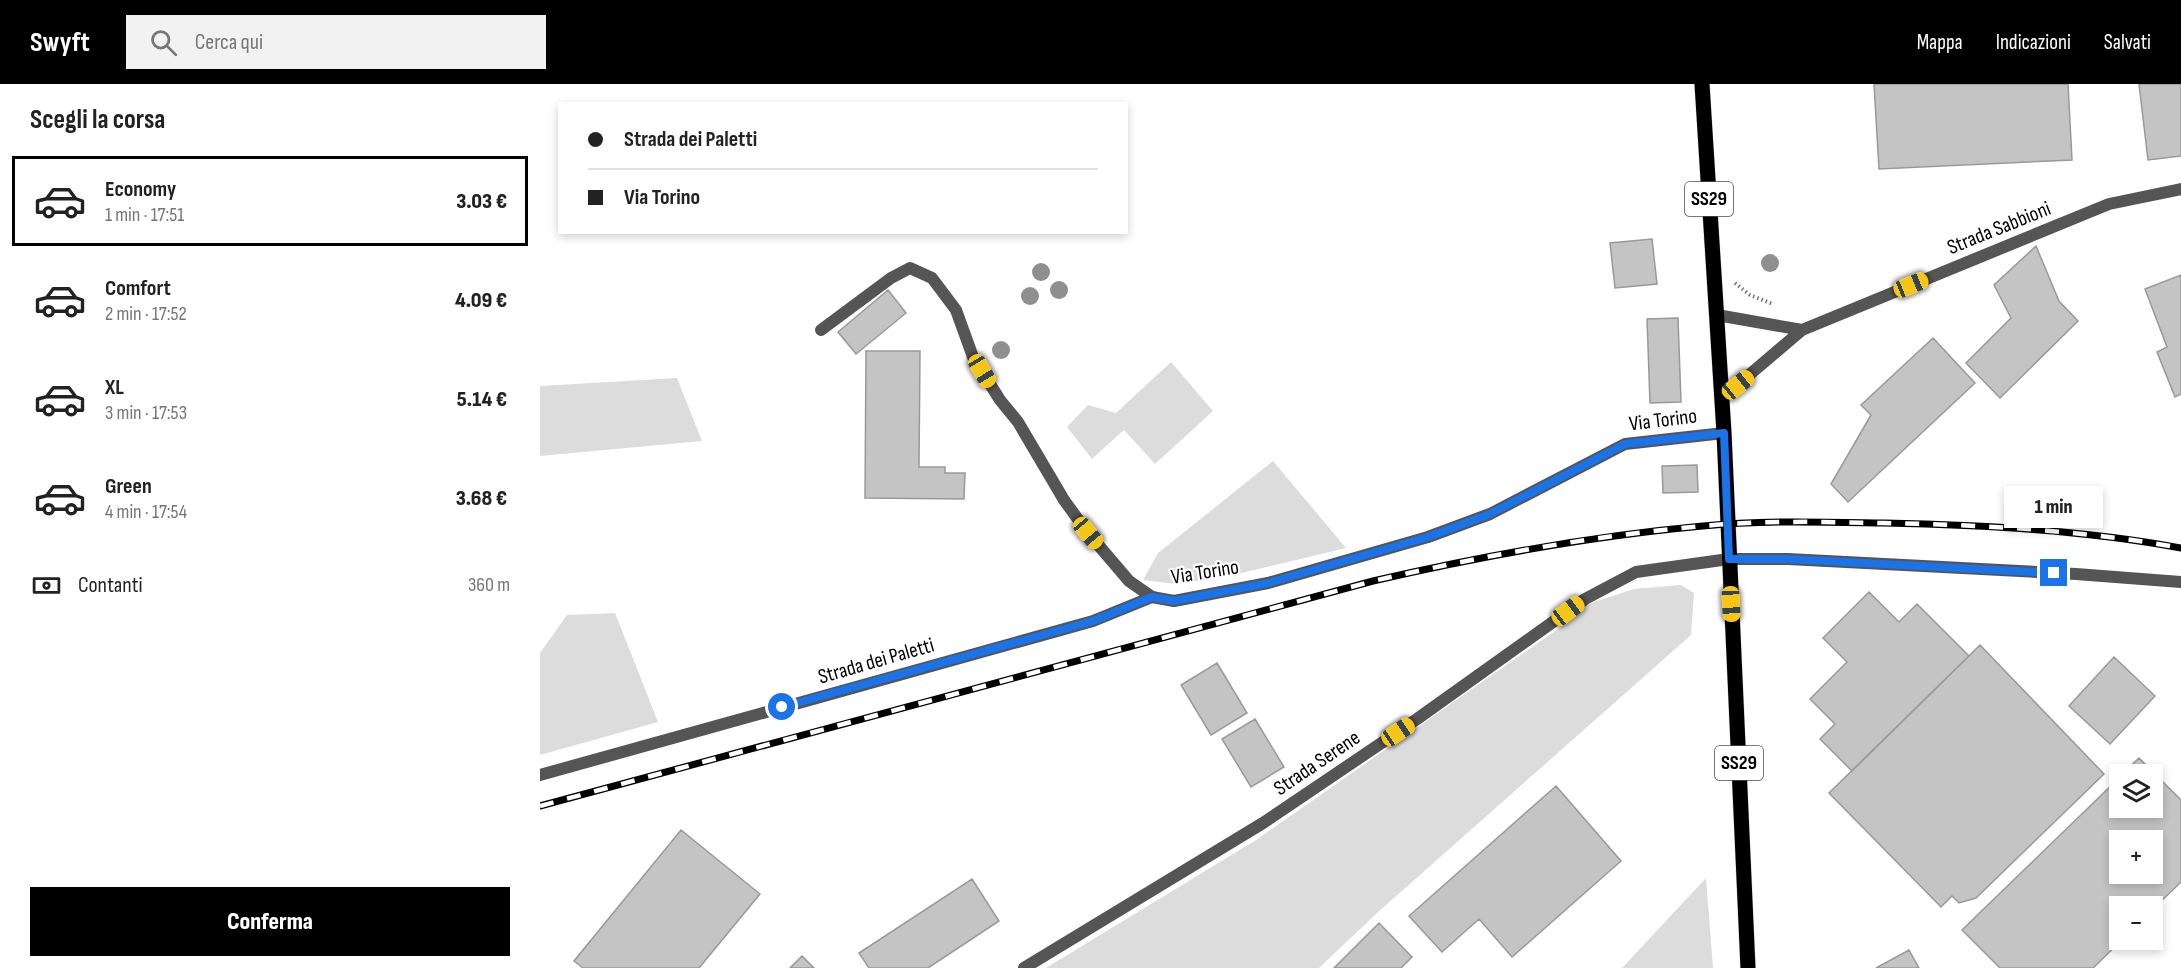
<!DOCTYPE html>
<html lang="it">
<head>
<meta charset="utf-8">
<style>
  body { margin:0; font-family:"Sofia Sans Condensed",sans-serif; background:#f2f2f2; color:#222; height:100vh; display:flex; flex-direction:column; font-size:22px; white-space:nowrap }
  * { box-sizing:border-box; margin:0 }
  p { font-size:20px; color:#767676 }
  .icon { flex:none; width:33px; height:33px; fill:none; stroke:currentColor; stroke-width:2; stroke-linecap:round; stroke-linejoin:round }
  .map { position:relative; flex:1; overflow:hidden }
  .panel { display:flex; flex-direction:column; background:#fff; width:540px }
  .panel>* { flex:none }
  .banner { position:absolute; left:18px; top:18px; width:570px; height:132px; border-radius:0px; box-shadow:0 3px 9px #0003; display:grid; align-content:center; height:132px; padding:0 30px; background:#fff }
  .tools { position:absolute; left:1569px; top:680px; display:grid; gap:12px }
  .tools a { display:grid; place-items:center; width:54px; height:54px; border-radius:0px; background:#fff; box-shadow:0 3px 9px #0003; font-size:30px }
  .end { position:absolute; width:27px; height:27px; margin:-14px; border:8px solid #1a73e8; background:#fff; box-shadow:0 0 0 3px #fff }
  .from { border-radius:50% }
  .bubble { position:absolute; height:42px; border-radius:0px; background:#fff; box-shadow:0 3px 9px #0003; font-size:20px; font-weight:800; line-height:42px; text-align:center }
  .car { position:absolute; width:18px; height:36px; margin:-18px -9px; border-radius:8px; box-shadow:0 0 4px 2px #0007; background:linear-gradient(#f5c518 24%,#345 0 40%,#f5c518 0 76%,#345 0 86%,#f5c518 0) }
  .banner b { display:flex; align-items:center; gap:21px; height:57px; font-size:22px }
  .banner b+b { border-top:2px solid #e0e0e0 }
  .banner i { width:15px; height:15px; background:#222 }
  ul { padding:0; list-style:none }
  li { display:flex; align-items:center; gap:18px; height:90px; margin:0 12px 9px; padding:0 18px; border:3px solid transparent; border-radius:0px }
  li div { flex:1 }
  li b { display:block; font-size:22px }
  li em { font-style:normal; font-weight:800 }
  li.on { border-color:#000 }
  li>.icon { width:54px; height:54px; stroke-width:1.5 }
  h2 { padding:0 30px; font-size:27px; line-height:72px }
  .pay { display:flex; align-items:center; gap:15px; height:66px; padding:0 30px; font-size:22px }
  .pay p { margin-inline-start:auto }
  .button { display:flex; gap:12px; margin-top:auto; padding:12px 30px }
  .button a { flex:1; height:69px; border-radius:0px; background:#000; color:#fff; font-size:24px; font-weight:800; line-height:69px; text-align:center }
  header { display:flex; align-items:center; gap:36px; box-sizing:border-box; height:84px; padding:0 30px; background:#000; color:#fff }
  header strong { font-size:28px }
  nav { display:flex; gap:33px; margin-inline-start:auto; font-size:21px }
  .search { width:420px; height:54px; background:#f2f2f2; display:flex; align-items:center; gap:15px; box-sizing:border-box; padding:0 21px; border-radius:0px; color:#767676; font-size:22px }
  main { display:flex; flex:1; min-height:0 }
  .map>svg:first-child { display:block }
  .green { fill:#dcdcdc }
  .building { fill:#c4c4c4; stroke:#999; stroke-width:1.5; fill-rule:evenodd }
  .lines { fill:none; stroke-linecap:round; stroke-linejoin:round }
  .primary-casing { stroke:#dbdbdb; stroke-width:16 }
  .path { stroke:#777; stroke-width:4; stroke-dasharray:1.5 3; stroke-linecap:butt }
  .service { stroke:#555; stroke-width:12 }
  .minor { stroke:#555; stroke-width:12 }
  .primary { stroke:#000; stroke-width:15 }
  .rail-casing { stroke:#000; stroke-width:7 }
  .rail { stroke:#fff; stroke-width:4.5; stroke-dasharray:14; stroke-linecap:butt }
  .tree { fill:#8f8f8f }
  .route { stroke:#1a73e8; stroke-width:8 }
  .labels { text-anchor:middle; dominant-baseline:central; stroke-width:4.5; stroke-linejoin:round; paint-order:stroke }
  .shield { fill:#fff; stroke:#4c4c4c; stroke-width:1.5 }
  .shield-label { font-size:20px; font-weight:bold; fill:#000 }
  .street-label { font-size:21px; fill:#000; stroke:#fff }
</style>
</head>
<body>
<header>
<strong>Swyft</strong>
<div class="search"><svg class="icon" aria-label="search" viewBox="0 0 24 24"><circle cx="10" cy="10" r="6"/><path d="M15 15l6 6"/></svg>Cerca qui</div>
<nav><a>Mappa</a><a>Indicazioni</a><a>Salvati</a></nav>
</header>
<main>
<section class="panel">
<h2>Scegli la corsa</h2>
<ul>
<li class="on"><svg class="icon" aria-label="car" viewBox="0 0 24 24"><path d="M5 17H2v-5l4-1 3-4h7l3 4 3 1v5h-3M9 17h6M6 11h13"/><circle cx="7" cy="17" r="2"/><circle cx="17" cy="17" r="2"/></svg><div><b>Economy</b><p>1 min · 17:51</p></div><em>3.03 €</em></li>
<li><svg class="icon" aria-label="car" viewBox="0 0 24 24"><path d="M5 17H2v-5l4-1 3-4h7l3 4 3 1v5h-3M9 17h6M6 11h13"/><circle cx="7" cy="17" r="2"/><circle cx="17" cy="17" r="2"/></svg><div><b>Comfort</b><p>2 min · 17:52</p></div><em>4.09 €</em></li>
<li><svg class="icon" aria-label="car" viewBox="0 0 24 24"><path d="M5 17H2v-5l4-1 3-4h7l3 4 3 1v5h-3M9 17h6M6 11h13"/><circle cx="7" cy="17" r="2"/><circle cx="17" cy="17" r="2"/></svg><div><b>XL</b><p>3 min · 17:53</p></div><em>5.14 €</em></li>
<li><svg class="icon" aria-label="car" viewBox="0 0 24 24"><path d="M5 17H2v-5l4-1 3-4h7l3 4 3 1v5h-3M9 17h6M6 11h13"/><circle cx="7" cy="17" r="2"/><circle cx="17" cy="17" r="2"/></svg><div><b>Green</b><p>4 min · 17:54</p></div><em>3.68 €</em></li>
</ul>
<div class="pay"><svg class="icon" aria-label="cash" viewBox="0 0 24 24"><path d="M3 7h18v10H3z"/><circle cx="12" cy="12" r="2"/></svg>Contanti<p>360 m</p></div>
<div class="button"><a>Conferma</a></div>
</section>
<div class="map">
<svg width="1641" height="884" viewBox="0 0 1641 884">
  <rect width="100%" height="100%" fill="#fff"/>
  <path class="green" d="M631 278 673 327 615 380 584 346 552 375 527 343 548 321 576 329Z
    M137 294 162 357 0 372V302Z
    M733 377 806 464 689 492 636 500 603 496 618 469Z
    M1141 501 1154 509 1151 551 837 829 779 884H506L716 756 1015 547 1048 520 1094 505Z
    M75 529 118 638 0 671V569L27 531Z
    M1166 794 1173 884H1082Z"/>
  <path class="building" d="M1334 0H1528L1532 76 1339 85Z
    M1599 0H1641V72L1608 76Z
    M1112 155 1117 200 1075 204 1070 159Z
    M1496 162 1519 217 1538 237 1460 314 1426 279 1471 234 1454 201Z
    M1641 191V310L1635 313 1617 268 1627 263 1605 205Z
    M348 206 366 229 316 270 298 248Z
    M1138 234 1141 318 1110 319 1107 235Z
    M1393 254 1435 299 1308 418 1291 400 1331 331 1321 321Z
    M326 267H380L379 383H405V389H425L424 415 325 414Z
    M1157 381 1158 408 1123 409 1122 382Z
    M1329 508 1359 538 1377 520 1429 572 1312 687 1280 655 1295 640 1270 615 1307 578 1283 554Z
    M1440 561 1564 690 1436 814 1419 819 1412 812 1401 823 1289 709Z
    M1574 573 1615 612 1570 660 1529 622Z
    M677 579 707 629 671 651 641 601Z
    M715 635 744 683 711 703 682 655Z
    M1599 674 1641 716V798L1612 826V822H1580V855H1583L1553 884H1460L1422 846 1580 693V723H1612V690H1582ZM1580 756H1612V789H1580Z
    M1016 702 1081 777 972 873 939 835 902 868 869 832Z
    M141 746 220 810 159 884H43L34 877Z
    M432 795 459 837 388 884H329L319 869Z
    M839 839 872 873 861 884H794Z
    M1369 866 1379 884H1336Z
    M262 872 274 884H250Z"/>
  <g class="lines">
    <g class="primary-casing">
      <path id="primary" d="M1162 0 1184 349 1208 884"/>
    </g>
    <path class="path" d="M1195 199 1210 211 1233 220"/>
    <path class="service" d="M281 246 351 194 370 184 392 194 416 226 433 273 460 316 478 338 524 416 548 449 589 497 612 513"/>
    <path class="minor" d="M1177 231 1262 246
      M1182 314 1262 246 1569 120 1641 105
      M0 691 553 537 612 513 634 517 728 499 888 453 950 430 1085 360 1184 349
      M484 884 723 739 877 635 1045 515 1096 488 1189 475H1248L1536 490 1641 498"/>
    <use href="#primary" class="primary"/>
    <g class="rail-casing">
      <path id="rail" d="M0 722 833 497C942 472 1051 452 1163 442 1223 436 1284 438 1344 439 1443 441 1543 446 1641 464"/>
    </g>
    <use href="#rail" class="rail"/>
  </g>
  <g class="tree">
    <circle cx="1230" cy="179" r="9"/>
    <circle cx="501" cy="188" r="9"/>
    <circle cx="519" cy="206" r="9"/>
    <circle cx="490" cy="212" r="9"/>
    <circle cx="461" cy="266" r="9"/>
  </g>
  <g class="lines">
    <path class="route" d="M242 623 553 537 612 513 634 517 728 499 888 453 950 430 1085 360 1184 349 1189 475H1248L1514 489"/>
  </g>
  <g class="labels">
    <g class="shield">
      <rect x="1145" y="98" width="48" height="34" rx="4.5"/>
      <rect x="1175" y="662" width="48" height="34" rx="4.5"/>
    </g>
    <g class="shield-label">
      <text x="1169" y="115">SS29</text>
      <text x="1199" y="679">SS29</text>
    </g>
    <g class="street-label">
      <text transform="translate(1459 144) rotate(-22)">Strada Sabbioni</text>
      <text transform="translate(1123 336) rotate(-7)">Via Torino</text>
      <text transform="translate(665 488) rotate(-9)">Via Torino</text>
      <text transform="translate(336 577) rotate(-16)">Strada dei Paletti</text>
      <text transform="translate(777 679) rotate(-34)">Strada Serene</text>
    </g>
  </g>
</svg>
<div class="tools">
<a><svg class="icon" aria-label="layers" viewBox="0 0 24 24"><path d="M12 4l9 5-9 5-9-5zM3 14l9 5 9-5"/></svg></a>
<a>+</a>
<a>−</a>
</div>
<i class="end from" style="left:242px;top:623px"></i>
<i class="end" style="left:1514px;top:489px"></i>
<div class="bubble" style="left:1464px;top:402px;width:99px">1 min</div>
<i class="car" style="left:1371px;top:201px;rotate:68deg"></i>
<i class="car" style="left:442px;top:287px;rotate:149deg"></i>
<i class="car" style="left:1198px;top:301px;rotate:51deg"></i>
<i class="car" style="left:548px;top:449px;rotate:140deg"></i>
<i class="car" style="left:1191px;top:520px;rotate:177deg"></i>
<i class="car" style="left:1028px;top:527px;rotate:53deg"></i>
<i class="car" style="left:858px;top:648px;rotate:56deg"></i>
<div class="banner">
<b><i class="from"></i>Strada dei Paletti</b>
<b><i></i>Via Torino</b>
</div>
</div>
</main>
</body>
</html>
